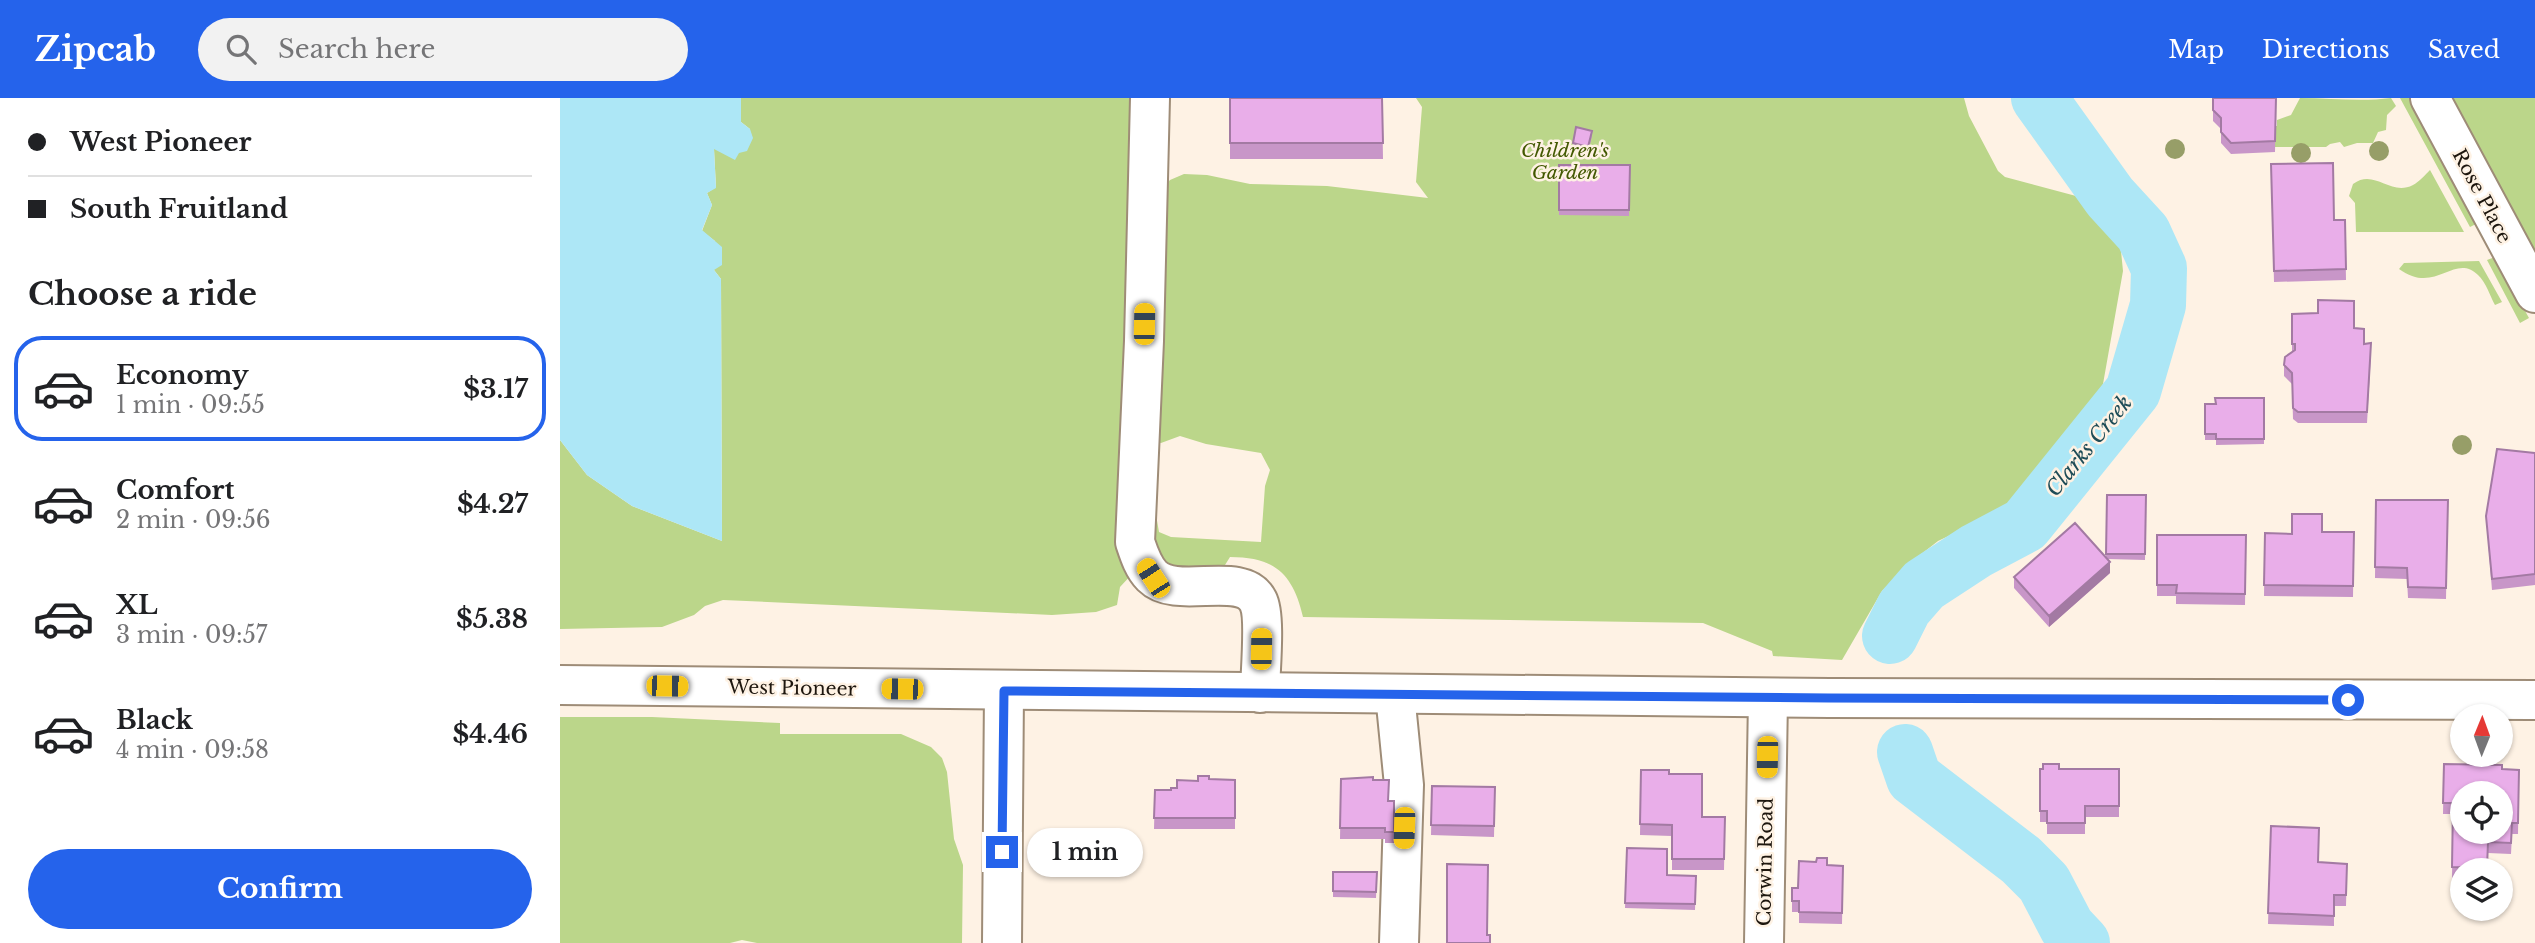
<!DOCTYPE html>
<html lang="en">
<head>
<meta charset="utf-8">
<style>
  body { margin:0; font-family:"Libre Baskerville",serif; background:#f2f2f2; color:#202124; height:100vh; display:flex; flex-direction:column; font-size:26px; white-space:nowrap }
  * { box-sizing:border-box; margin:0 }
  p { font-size:23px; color:#757577 }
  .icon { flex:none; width:38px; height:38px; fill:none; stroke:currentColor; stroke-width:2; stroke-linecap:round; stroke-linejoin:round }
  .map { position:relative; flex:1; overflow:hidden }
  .drawer { display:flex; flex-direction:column; background:#fff; width:560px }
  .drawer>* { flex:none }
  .banner { display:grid; align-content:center; height:154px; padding:0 28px; background:#fff }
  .needle { width:46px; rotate:1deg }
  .tools { position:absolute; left:1890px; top:606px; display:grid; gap:14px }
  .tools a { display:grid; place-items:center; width:63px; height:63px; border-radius:50%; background:#fff; box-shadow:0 2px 5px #0004; font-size:35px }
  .end { position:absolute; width:32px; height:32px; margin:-16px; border:9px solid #2563eb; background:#fff; box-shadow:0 0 0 4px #fff }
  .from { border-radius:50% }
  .bubble { position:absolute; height:49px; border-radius:24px; background:#fff; box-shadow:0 2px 5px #0004; font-size:23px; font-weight:700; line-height:49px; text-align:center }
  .car { position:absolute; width:21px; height:42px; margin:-21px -10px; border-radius:9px; box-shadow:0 0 5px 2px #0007; background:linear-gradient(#f5c518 24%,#345 0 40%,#f5c518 0 76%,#345 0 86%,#f5c518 0) }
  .banner b { display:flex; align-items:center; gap:24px; height:66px; font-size:26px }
  .banner b+b { border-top:2px solid #e0e0e0 }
  .banner i { width:18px; height:18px; background:#202124 }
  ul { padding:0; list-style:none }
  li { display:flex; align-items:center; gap:21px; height:105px; margin:0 14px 10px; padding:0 14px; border:4px solid transparent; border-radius:28px }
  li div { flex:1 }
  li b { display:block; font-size:26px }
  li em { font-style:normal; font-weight:700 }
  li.on { border-color:#2563eb }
  li>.icon { width:63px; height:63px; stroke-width:1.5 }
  h2 { padding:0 28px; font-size:32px; line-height:84px }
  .button { display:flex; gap:14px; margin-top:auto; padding:14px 28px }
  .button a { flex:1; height:80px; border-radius:42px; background:#2563eb; color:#fff; font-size:28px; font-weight:700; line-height:80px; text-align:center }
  header { display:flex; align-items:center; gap:42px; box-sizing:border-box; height:98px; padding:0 35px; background:#2563eb; color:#fff }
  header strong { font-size:33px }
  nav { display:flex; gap:38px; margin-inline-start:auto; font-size:24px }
  .search { width:490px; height:63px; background:#f2f2f2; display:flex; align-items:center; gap:18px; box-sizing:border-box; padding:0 24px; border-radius:38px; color:#757577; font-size:26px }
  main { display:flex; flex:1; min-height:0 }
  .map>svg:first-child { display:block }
  .green { fill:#bbd68a }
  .water { fill:#ade7f6 }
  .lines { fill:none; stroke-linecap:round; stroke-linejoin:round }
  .river { stroke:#ade7f6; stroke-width:56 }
  .minor-casing { stroke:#9e8c77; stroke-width:42 }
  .major-casing { stroke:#9e8c77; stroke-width:42 }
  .minor { stroke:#fff; stroke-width:38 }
  .major { stroke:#fff; stroke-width:38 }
  .tree { fill:#979e68 }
  .wall { fill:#c896c8 }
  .shaded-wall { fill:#a37aa3 }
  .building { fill:#e9aee9; stroke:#a37aa3; stroke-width:2; fill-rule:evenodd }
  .route { stroke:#2563eb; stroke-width:9 }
  .labels { text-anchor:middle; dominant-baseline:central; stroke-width:5; stroke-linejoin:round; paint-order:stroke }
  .park-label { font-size:19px; font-style:italic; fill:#435902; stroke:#fef2e4 }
  .street-label { font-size:19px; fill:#1d160e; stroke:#fef2e4 }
  .water-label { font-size:21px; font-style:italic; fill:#1e4c57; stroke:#fef2e4 }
</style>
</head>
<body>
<header>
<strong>Zipcab</strong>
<div class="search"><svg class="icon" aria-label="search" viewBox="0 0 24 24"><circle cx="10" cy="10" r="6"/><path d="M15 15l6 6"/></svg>Search here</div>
<nav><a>Map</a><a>Directions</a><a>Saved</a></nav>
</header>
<main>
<section class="drawer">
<div class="banner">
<b><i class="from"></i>West Pioneer</b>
<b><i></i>South Fruitland</b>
</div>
<h2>Choose a ride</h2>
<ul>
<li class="on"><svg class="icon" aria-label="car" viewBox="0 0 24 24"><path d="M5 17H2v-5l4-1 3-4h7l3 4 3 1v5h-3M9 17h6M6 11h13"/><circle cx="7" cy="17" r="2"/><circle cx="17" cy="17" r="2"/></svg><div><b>Economy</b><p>1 min · 09:55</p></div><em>$3.17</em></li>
<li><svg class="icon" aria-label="car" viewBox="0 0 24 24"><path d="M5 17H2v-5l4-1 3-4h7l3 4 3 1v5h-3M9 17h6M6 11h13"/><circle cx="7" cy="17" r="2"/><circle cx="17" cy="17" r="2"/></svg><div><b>Comfort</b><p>2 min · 09:56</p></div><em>$4.27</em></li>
<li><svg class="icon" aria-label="car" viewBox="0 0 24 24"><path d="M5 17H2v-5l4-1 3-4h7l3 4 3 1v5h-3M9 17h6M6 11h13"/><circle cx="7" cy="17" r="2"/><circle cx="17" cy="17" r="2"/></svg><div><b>XL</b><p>3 min · 09:57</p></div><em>$5.38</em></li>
<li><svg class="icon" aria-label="car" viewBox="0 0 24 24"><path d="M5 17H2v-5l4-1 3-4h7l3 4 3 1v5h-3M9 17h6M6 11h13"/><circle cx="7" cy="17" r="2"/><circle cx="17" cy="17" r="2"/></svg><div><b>Black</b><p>4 min · 09:58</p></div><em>$4.46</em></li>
</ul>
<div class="button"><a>Confirm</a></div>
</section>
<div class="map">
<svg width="1975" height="845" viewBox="0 0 1975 845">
  <rect width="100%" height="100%" fill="#fef2e4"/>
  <path class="green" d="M181 0H578L573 475 560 489 557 507 536 514 492 517 163 502 145 508 134 517 102 529 0 531V342L27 377 72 408 162 443 161 181 154 172 155 143 142 133 152 107 147 95 156 89 154 51 190 31 181 24Z
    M856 0H1404L1409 18 1438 73 1445 79 1531 102 1548 119 1560 143 1563 173 1543 286 1532 323 1504 349 1473 388 1443 412 1378 443 1350 465 1322 493 1282 562 1213 558 1212 553 1143 525 743 519C733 476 715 459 670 459L665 467 649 471 609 468 590 455 595 411 599 434 611 439 701 444 705 388 710 372 701 355 646 346 620 338 601 345 586 342 598 95 610 82 624 76 647 77 690 86 767 88 868 100 856 84 862 9Z
    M1740 0C1771 0 1801 4 1831 0L1836 8 1827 17 1826 32 1818 34 1813 45H1797L1784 49 1780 44 1770 46 1766 49H1715L1714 28H1717V22L1731 17Z
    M1840 0H1851L1918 125 1910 129Z
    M1890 0H1975V159Z
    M1870 72 1904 134H1796L1795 105 1789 98 1793 86C1815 70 1830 99 1853 87 1859 84 1865 77 1870 72Z
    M1935 159 1969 220 1960 225 1927 162Z
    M1919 163 1942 204 1935 207C1930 198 1926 184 1918 177 1894 154 1876 198 1839 171L1844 165Z
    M0 619H92L220 625V636H341L371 649 382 660 387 674 394 741 403 767 402 845H197L182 842 170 845H0Z"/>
  <path class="water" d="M0 0H181V24L190 31 193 40 187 53 179 55 175 62 154 51 156 90 147 95 152 107 142 132 162 149V167L154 172 161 181 162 443 72 408 27 377 0 342Z"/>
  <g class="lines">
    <path class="river" d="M1330 538 1344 510 1364 487 1416 453 1465 427 1573 293 1598 207 1599 170 1583 135 1550 99 1479 0
      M1345 654 1354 680 1461 762 1484 785 1507 829 1522 845"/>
    <g class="minor-casing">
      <path id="minor" d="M590 0 584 243 575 444C579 456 583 469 592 478 617 503 682 471 698 503 706 518 700 576 700 595
        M1870 0 1975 195
        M835 596 844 687 839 845
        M442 845 444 593
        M1204 845 1208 600"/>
    </g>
    <g class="major-casing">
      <path id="major" d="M0 587 1270 600 1975 602"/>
    </g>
    <use href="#minor" class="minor"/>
    <use href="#major" class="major"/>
  </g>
  <g class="tree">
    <circle cx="1615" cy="51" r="10"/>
    <circle cx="1819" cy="53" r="10"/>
    <circle cx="1741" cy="55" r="10"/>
    <circle cx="1902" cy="347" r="10"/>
  </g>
  <path class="wall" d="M670 0H822L823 61H670Z
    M1653 0H1716L1715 54 1671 56 1661 45V31L1653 23Z
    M1032 38 1028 55 1013 51V45Z
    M1711 66 1774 122H1785L1786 182 1714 184Z
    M999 67H1070L1069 118 999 117Z
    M1732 216 1794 230 1811 256 1807 325H1738L1733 321 1732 286 1724 278V267L1732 254Z
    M1704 300V346L1656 347V342H1645V306Z
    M1975 355V487L1932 492 1926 418Z
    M1547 397H1586L1585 462 1548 461 1550 475 1489 529 1454 490V479L1546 460Z
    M1816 402H1888L1886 501 1848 500 1847 481 1815 480Z
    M1762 434H1794L1793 499 1704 498 1705 435 1732 436Z
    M1597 437H1686L1685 507 1616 506V498H1597Z
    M1884 666 1942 671 1959 672 1958 736H1952L1951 756 1928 755V772H1902V781L1892 780 1893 716H1883Z
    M1480 671H1559V719H1525V736H1487V724H1480Z
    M1081 672 1109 676 1142 719H1165L1164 772H1112V738L1080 737Z
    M649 681 675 682V731H594L595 692H611L638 683Z
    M781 681 813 682 828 703H834V745H825V741H780Z
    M872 688 935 689 934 739 871 737Z
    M1711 728 1758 764 1787 766 1786 808H1774V828L1708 826Z
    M1067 750 1107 777 1136 778 1135 812 1065 810Z
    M1256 764 1267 767 1283 768 1282 826 1239 825V814H1232V790H1238Z
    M773 774H817L816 800 773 799Z"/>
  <path class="shaded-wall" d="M1550 464V475L1489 529V518Z"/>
  <path class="building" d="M670 0H822L823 45H670Z
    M1653 0H1716L1715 43 1671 45 1661 34V20L1653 12Z
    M1016 29 1032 33 1028 49 1013 45Z
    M1773 65 1774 122H1785L1786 171 1714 173 1711 66Z
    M999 67H1070L1069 112H999Z
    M1758 202 1794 203V230L1804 231V246L1811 245 1807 314H1738L1733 310 1732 275 1724 267 1725 259 1735 252V246H1732V216L1758 215Z
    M1655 300H1704V341H1656V336H1645V306H1656Z
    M1937 351 1975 355V476L1932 481 1926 418Z
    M1547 397H1586L1585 456H1546Z
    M1816 402H1888L1886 490 1848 489 1847 470 1815 469Z
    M1732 416H1762V434H1794L1793 488 1704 487 1705 435 1732 436Z
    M1515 425 1550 464 1489 518 1454 479Z
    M1597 437H1686L1685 496 1616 495 1617 487H1597Z
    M1483 666H1499V671H1559V708H1525V725H1487V713H1480V671H1483Z
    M1884 666 1942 667V671L1959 672 1958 725H1952L1951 745 1928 744 1927 770 1892 769 1893 705H1883ZM1902 695H1941V733H1902Z
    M1081 672H1109V676H1142V719H1165L1164 761H1112V727L1080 726Z
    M638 678H649V681L675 682V720H594L595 692H611V690H617V682L638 683Z
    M813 679V682H829L828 703H834V734H825V730H780L781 681Z
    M872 688 935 689 934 728 871 727Z
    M1711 728 1759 730 1758 764 1787 766 1786 797H1774V818L1708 815Z
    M1067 750 1107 751V777L1136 778 1135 806 1065 805Z
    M1257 760H1267V767L1283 768 1282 815 1239 814V803H1232V790H1238L1239 763 1256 764Z
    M887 766 928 767 927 837H930V845H887Z
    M773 774H817L816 794 773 793Z"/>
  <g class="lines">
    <path class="route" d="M442 754 444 593 1269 600 1788 602"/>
  </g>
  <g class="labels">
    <g class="park-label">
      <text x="1005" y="52">Children's<tspan x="1005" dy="22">Garden</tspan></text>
    </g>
    <g class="street-label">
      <text transform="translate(1922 98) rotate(62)">Rose Place</text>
      <text transform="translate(232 590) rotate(1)">West Pioneer</text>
      <text transform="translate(1205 764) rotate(-89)">Corwin Road</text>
    </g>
    <g class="water-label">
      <text transform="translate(1529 348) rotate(-51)">Clarks Creek</text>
    </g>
  </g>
</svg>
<div class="tools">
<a><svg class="needle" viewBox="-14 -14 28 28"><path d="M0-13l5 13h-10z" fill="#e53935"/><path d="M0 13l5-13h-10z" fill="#757577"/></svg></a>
<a><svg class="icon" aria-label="locate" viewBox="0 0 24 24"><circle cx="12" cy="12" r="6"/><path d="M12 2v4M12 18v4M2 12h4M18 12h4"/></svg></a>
<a><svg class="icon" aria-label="layers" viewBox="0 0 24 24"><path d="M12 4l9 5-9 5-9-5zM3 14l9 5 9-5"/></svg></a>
</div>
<i class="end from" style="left:1788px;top:602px"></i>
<i class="end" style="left:442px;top:754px"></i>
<div class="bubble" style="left:467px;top:730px;width:116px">1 min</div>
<i class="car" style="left:584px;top:226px;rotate:1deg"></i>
<i class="car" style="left:593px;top:480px;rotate:327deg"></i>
<i class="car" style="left:701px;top:551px;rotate:1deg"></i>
<i class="car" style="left:107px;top:588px;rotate:91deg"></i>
<i class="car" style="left:342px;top:591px;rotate:271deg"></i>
<i class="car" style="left:1207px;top:659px;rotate:181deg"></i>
<i class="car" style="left:844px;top:730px;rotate:182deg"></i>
</div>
</main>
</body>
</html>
